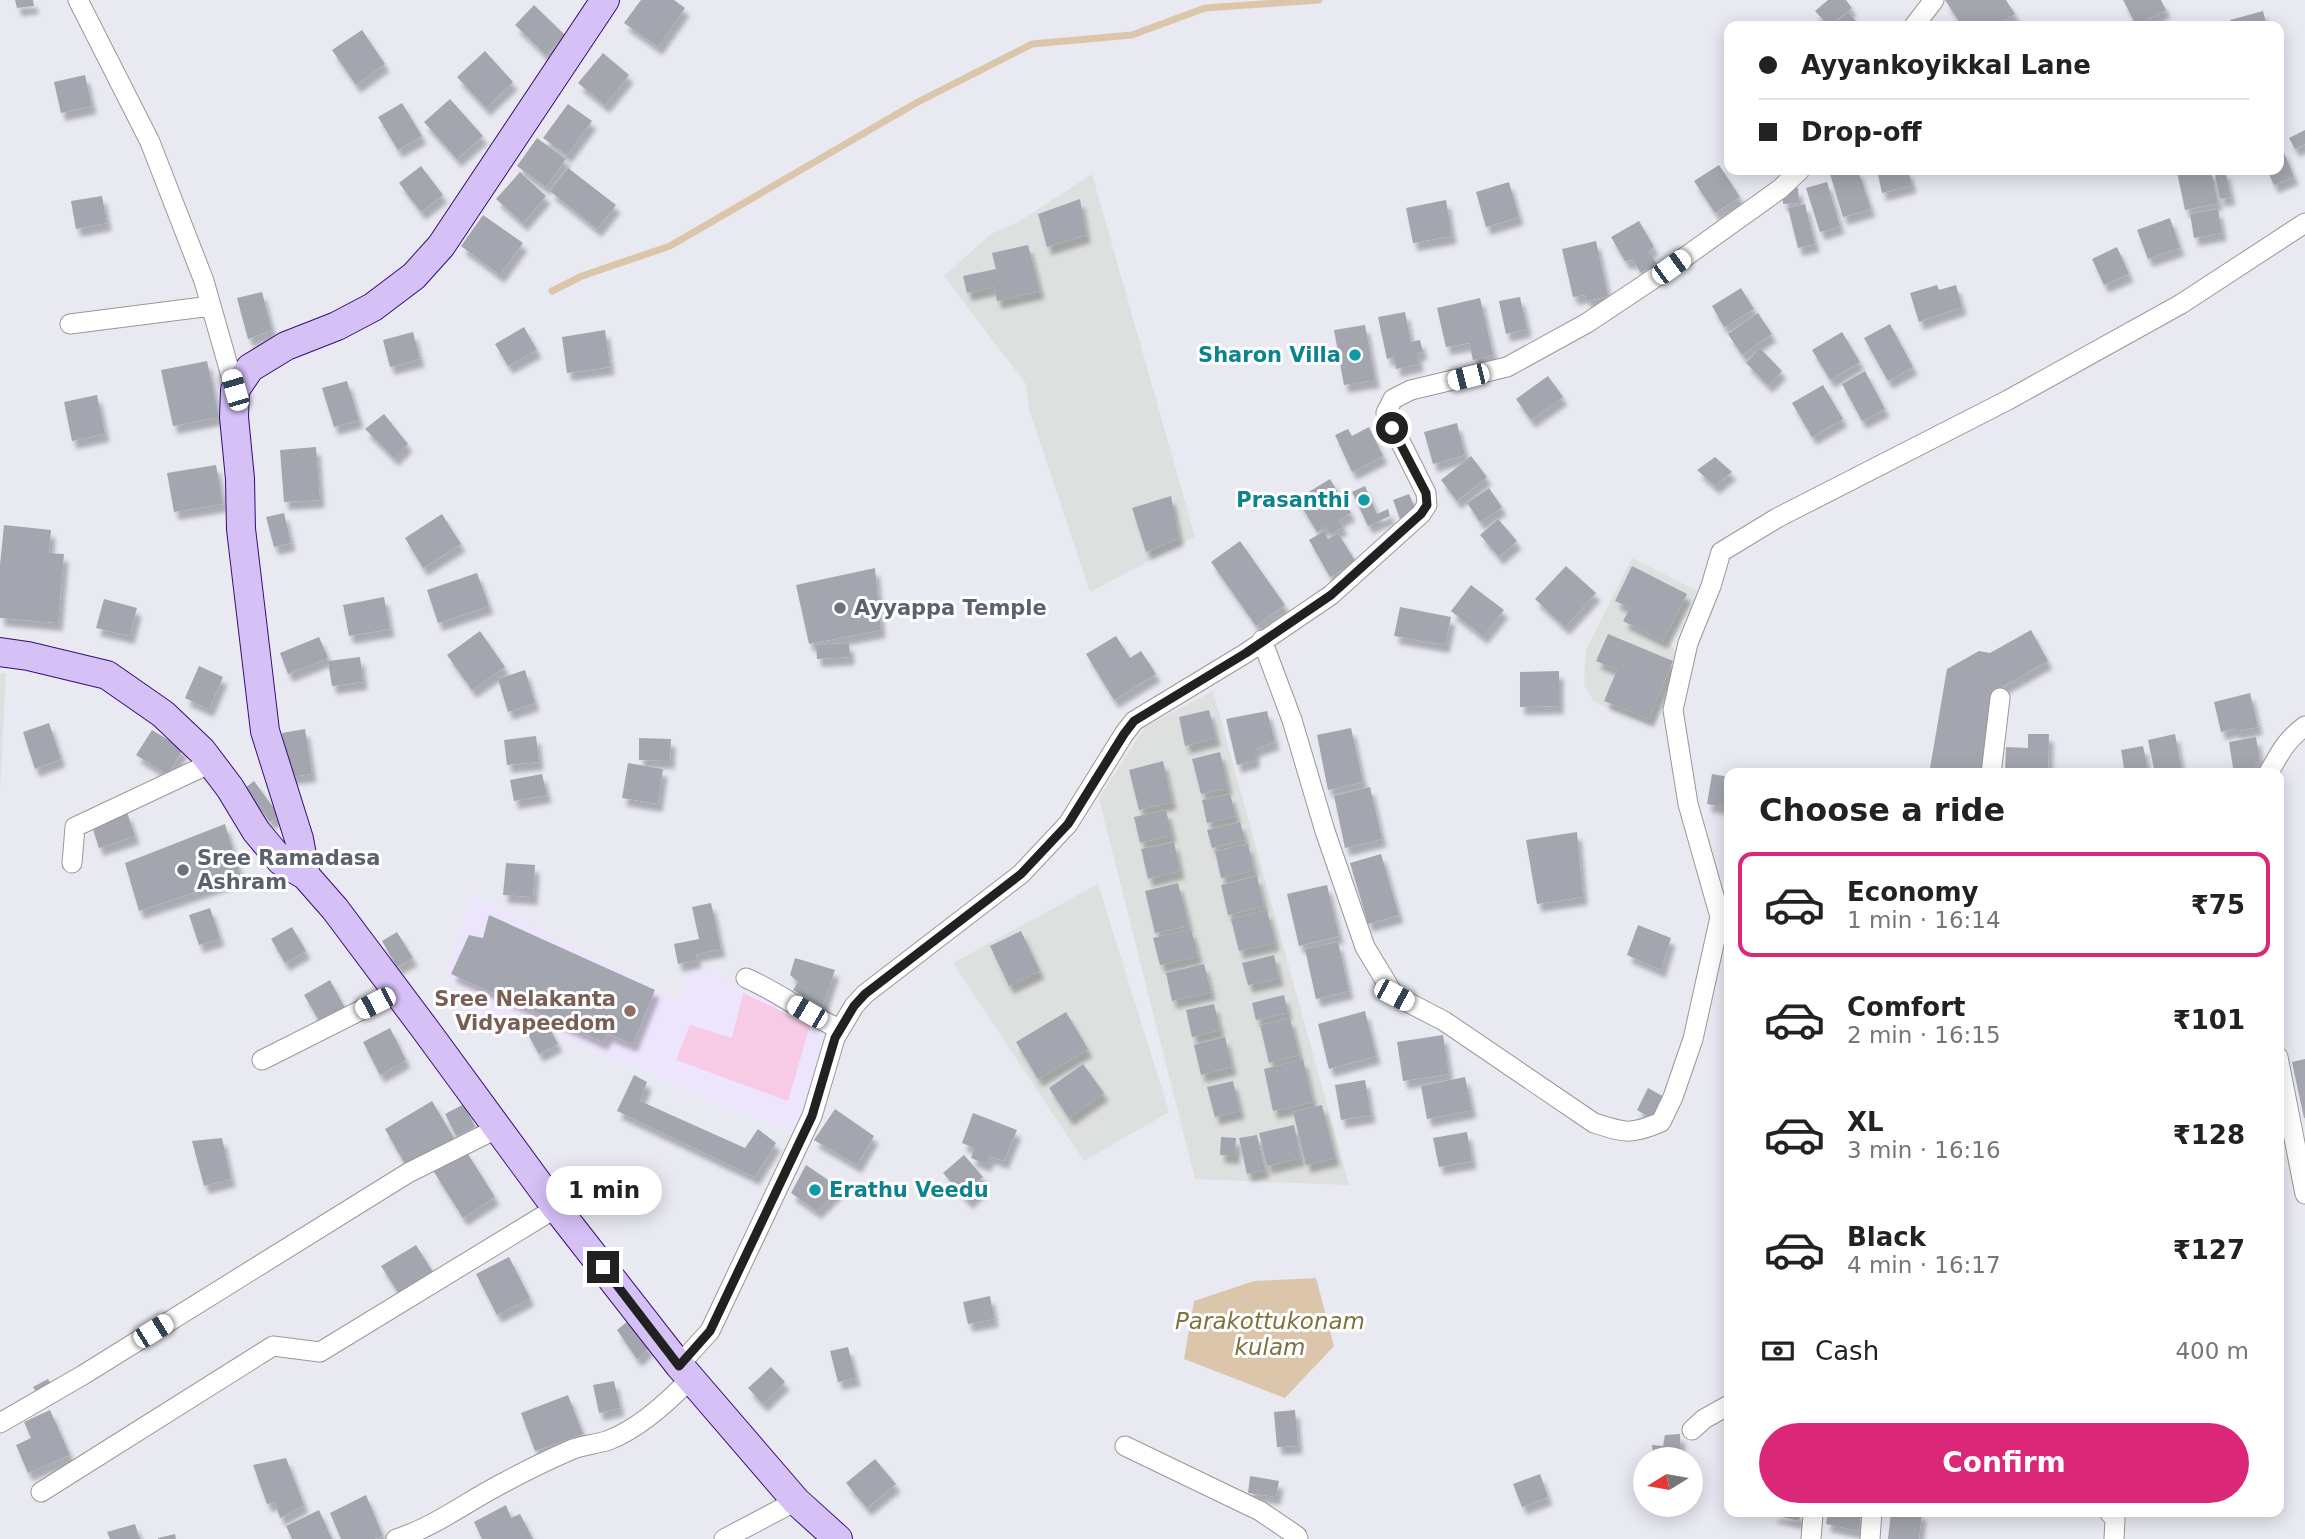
<!DOCTYPE html>
<html lang="en">
<head>
<meta charset="utf-8">
<style>
  body { margin:0; font-family:"DejaVu Sans",sans-serif; background:#f6f6f6; color:#222; height:100vh; display:flex; flex-direction:column; font-size:26px; white-space:nowrap }
  * { box-sizing:border-box; margin:0 }
  p { font-size:23px; color:#767676 }
  .icon { flex:none; width:38px; height:38px; fill:none; stroke:currentColor; stroke-width:2; stroke-linecap:round; stroke-linejoin:round }
  .map { position:relative; flex:1; overflow:hidden }
  .panel { position:absolute; left:1724px; top:768px; width:560px; height:749px; display:flex; flex-direction:column; background:#fff; border-radius:14px; box-shadow:0 4px 18px #0003 }
  .panel>* { flex:none }
  .banner { position:absolute; left:1724px; top:21px; width:560px; height:154px; border-radius:14px; box-shadow:0 4px 18px #0003; display:grid; align-content:center; height:154px; padding:0 35px; background:#fff }
  .needle { width:46px; rotate:259deg }
  .buttons { position:absolute; left:1633px; top:1447px; display:grid; gap:14px }
  .buttons a { display:grid; place-items:center; width:70px; height:70px; border-radius:50%; background:#fff; box-shadow:0 4px 18px #0003; font-size:35px }
  .end { position:absolute; width:32px; height:32px; margin:-16px; border:9px solid #212121; background:#fff; box-shadow:0 0 0 4px #fff }
  .from { border-radius:50% }
  .bubble { position:absolute; height:49px; border-radius:24px; background:#fff; box-shadow:0 4px 18px #0003; font-size:23px; font-weight:600; line-height:49px; text-align:center }
  .car { position:absolute; width:21px; height:42px; margin:-21px -10px; border-radius:9px; box-shadow:0 0 5px 2px #0007; background:linear-gradient(#fff 24%,#345 0 40%,#fff 0 76%,#345 0 86%,#fff 0) }
  .banner b { display:flex; align-items:center; gap:24px; height:66px; font-size:26px }
  .banner b+b { border-top:2px solid #e0e0e0 }
  .banner i { width:18px; height:18px; background:#222 }
  ul { padding:0; list-style:none }
  li { display:flex; align-items:center; gap:21px; height:105px; margin:0 14px 10px; padding:0 21px; border:4px solid transparent; border-radius:14px }
  li div { flex:1 }
  li b { display:block; font-size:26px }
  li em { font-style:normal; font-weight:600 }
  li.on { border-color:#db2777 }
  li>.icon { width:63px; height:63px; stroke-width:1.5 }
  h2 { padding:0 35px; font-size:32px; line-height:84px }
  .pay { display:flex; align-items:center; gap:18px; height:77px; padding:0 35px; font-size:26px }
  .pay p { margin-inline-start:auto }
  .cta { display:flex; gap:14px; margin-top:auto; padding:14px 35px }
  .cta a { flex:1; height:80px; border-radius:42px; background:#db2777; color:#fff; font-size:28px; font-weight:600; line-height:80px; text-align:center }
  .map>svg:first-child { display:block }
  .residential { fill:#dedfdf }
  .education { fill:#ede5fd }
  .park { fill:#f7cae5 }
  .water { fill:#dbc6ac }
  .lines { fill:none; stroke-linecap:round; stroke-linejoin:round }
  .stream { stroke:#dbc6ac; stroke-width:7 }
  .building { fill:#a4a6af; filter:url(#shadow) }
  .minor-casing { stroke:#989898; stroke-width:21 }
  .secondary-casing { stroke:#380c74; stroke-width:30 }
  .minor { stroke:#fff; stroke-width:19 }
  .secondary { stroke:#d5c1f6; stroke-width:28 }
  .route { stroke:#212121; stroke-width:9 }
  .culture-dot { fill:#0f9aa8; stroke:#fff; stroke-width:2.5 }
  .worship-dot { fill:#6b7280; stroke:#fff; stroke-width:2.5 }
  .education-dot { fill:#8d6e63; stroke:#fff; stroke-width:2.5 }
  .labels { text-anchor:middle; dominant-baseline:central; stroke-width:6; stroke-linejoin:round; paint-order:stroke }
  .culture-label { font-size:21px; font-weight:bold; fill:#0d838f; stroke:#fff; text-anchor:end }
  .worship-label { font-size:21px; font-weight:bold; fill:#5b616d; stroke:#fff; text-anchor:start }
  .education-label { font-size:21px; font-weight:bold; fill:#785e54; stroke:#fff; text-anchor:end }
  .water-label { font-size:23px; font-style:italic; fill:#7e723e; stroke:#fff }
</style>
</head>
<body>
<div class="map">
<svg width="2305" height="1539" viewBox="0 0 2305 1539">
  <defs>
    <filter id="shadow"><feDropShadow dx="4.5" dy="8" stdDeviation="2" flood-color="#0004"/></filter>
  </defs>
  <rect width="100%" height="100%" fill="#e8e9f1"/>
  <path class="residential" d="M1092 174 1195 537 1090 592 1029 409 1026 384 944 276 991 234 1017 223Z
    M1632 558 1697 591 1671 644 1681 663 1654 727 1594 702 1584 685 1586 650Z
    M0 673H6L0 791Z
    M1213 691 1349 1185 1195 1179 1099 798 1145 727Z
    M1098 884 1169 1112 1084 1161 953 963Z"/>
  <path class="education" d="M472 895 679 1002 694 964 830 1033 793 1134 513 1015 492 1031 470 1006 478 993 446 979Z"/>
  <path class="park" d="M743 993 810 1025 788 1101 676 1060 690 1025 732 1038Z"/>
  <path class="water" d="M1316 1278 1334 1346 1285 1398 1184 1359 1194 1301 1254 1281Z"/>
  <g class="lines">
    <path class="stream" d="M552 291 582 276 670 246 916 103 1032 44 1132 35 1205 8 1319 0"/>
  </g>
  <path class="building" d="M15 0H33L34 6 17 8Z
    M641 0H674L685 8 658 47 624 23Z
    M1828 0H1846L1852 8 1829 26 1815 11Z
    M1945 0H2006L2015 14 1995 26H1962Z
    M2123 0H2161L2166 10 2136 25Z
    M534 5 565 35 546 55 515 25Z
    M2263 11 2267 26H2232L2230 20Z
    M1848 12 1860 26H1831Z
    M362 30 385 64 356 85 332 50Z
    M485 51 513 82 486 108 457 77Z
    M603 53 629 75 605 105 578 83Z
    M85 75 92 106 61 113 54 82Z
    M450 99 483 136 457 159 424 122Z
    M402 103 422 136 398 150 378 117Z
    M568 104 592 121 567 155 543 138Z
    M2305 130V144L2295 149 2289 138Z
    M537 138 566 159 546 187 517 166Z
    M2283 150 2294 177 2274 185 2267 170H2278V152Z
    M1719 165 1740 197 1715 213 1694 181Z
    M421 166 443 195 421 212 399 183Z
    M568 168 616 205 597 229 550 191Z
    M1833 170H1858L1871 209 1843 217 1830 174Z
    M1877 170H1908L1912 185 1882 193Z
    M2189 170H2211L2218 203 2185 210 2177 172Z
    M2214 170H2225L2231 197 2220 199Z
    M520 172 546 196 523 223 496 199Z
    M1509 182 1519 217 1486 227 1476 192Z
    M1827 182 1840 226 1820 232 1806 188Z
    M1782 188H1798L1799 203 1783 204Z
    M102 196 107 223 76 229 71 201Z
    M1080 199 1086 235 1047 247 1038 214Z
    M1446 200 1452 236 1413 243 1406 208Z
    M1805 204 1815 244 1798 248 1788 208Z
    M2218 209 2222 233 2194 238 2190 214Z
    M483 215 523 243 500 275 461 246Z
    M2170 218 2180 248 2148 259 2137 230Z
    M1639 221 1654 247 1649 251 1656 263 1641 273 1633 260 1625 261 1611 237Z
    M1596 241 1608 296 1587 301 1585 295 1573 297 1562 249Z
    M1028 245 1040 291 997 301 994 287 967 293 963 276 996 269 992 253Z
    M2117 247 2129 274 2104 285 2092 259Z
    M1937 285 1939 290 1956 285 1962 307 1919 322 1910 293Z
    M1741 288 1754 309 1724 327 1712 306Z
    M262 292 272 330 248 339 237 298Z
    M1520 297 1527 329 1506 334 1499 301Z
    M1480 298 1493 355 1473 360 1469 343 1446 347 1437 308Z
    M1405 312 1411 342 1420 340 1423 352 1417 353 1419 364 1396 369 1394 357 1387 359 1378 317Z
    M1758 313 1772 334 1742 355 1728 334Z
    M1890 324 1913 367 1888 381 1864 338Z
    M1365 325 1375 380 1344 385 1334 330Z
    M524 327 537 350 508 366 495 344Z
    M605 330 610 367 567 373 562 337Z
    M413 332 420 359 390 367 383 340Z
    M1842 332 1860 362 1830 380 1812 350Z
    M1760 348 1782 371 1768 385 1746 363Z
    M207 361 219 417 173 426 161 370Z
    M1865 371 1885 409 1862 421 1842 384Z
    M1548 376 1563 397 1531 420 1516 399Z
    M347 381 359 420 334 427 322 388Z
    M1823 385 1843 419 1812 437 1792 403Z
    M97 395 105 434 72 441 64 402Z
    M384 414 408 444 394 458 365 429Z
    M1457 423 1465 455 1433 464 1424 432Z
    M1369 427 1383 456 1352 472 1335 435 1348 429 1352 436Z
    M316 447 320 500 284 502 280 450Z
    M1471 456 1487 477 1457 501 1441 480Z
    M1715 457 1732 472 1715 486 1697 470Z
    M216 465 223 504 174 512 167 473Z
    M1330 479 1351 513 1339 520 1343 527 1330 534 1326 527 1317 532 1297 499Z
    M1365 486 1377 514 1388 509 1390 516 1368 526 1352 492Z
    M1489 488 1502 507 1480 522 1467 503Z
    M1409 494 1417 513 1400 519 1393 500Z
    M1171 496 1179 538 1146 552 1132 508Z
    M284 513 291 543 274 547 266 517Z
    M442 514 461 544 423 568 405 538Z
    M1498 519 1517 541 1499 557 1480 535Z
    M4 525 51 530 49 553 64 554 58 623 0 618V565Z
    M1324 531 1328 539 1338 533 1356 562 1330 577 1309 540Z
    M1240 541 1285 605 1256 626 1211 562Z
    M1566 566 1596 593 1565 627 1535 599Z
    M1632 566 1687 594 1663 641 1623 621 1630 608 1615 601Z
    M875 568 881 630 809 644 796 585Z
    M477 573 489 606 438 623 427 590Z
    M1471 585 1504 610 1483 636 1451 611Z
    M384 597 390 629 349 636 343 605Z
    M104 599 137 608 130 636 96 628Z
    M1400 607 1451 617 1445 645 1394 636Z
    M2031 630 2048 661 1995 691 1981 774H1929L1947 669 1979 651 1990 653Z
    M480 631 505 667 472 690 447 655Z
    M1608 634 1673 661 1649 719 1604 701 1617 670 1596 661Z
    M1116 636 1130 658 1141 651 1156 674 1114 700 1086 654Z
    M319 637 328 658 288 674 280 653Z
    M849 643 850 657 817 659 816 645Z
    M360 657 363 682 332 686 328 661Z
    M199 666 223 677 209 709 185 698Z
    M525 670 535 703 508 712 498 679Z
    M1559 671V706L1520 707V672Z
    M2250 693 2258 727 2238 731 2233 729 2221 732 2214 702Z
    M1209 710 1216 738 1185 746 1179 717Z
    M1267 711 1275 742 1255 749V760L1237 765 1226 719Z
    M49 723 61 759 35 769 23 732Z
    M1351 728 1363 782 1328 790 1317 735Z
    M305 729 312 774 289 777 282 733Z
    M152 730 183 749 168 775 136 755Z
    M2028 734H2049L2048 774H2005L2006 747 2028 748Z
    M2175 734 2182 772 2155 774 2148 740Z
    M536 736 539 762 507 765 504 740Z
    M2256 737 2260 761 2254 764V771L2234 774 2229 742Z
    M639 738 671 739 670 761 639 760Z
    M2143 746 2149 774H2112L2111 771 2124 768 2121 750Z
    M1220 752 1228 788 1201 794 1192 759Z
    M1163 761 1172 802 1139 810 1129 770Z
    M628 763 663 769 658 804 622 798Z
    M542 774 547 795 514 801 510 780Z
    M1712 774 1729 777V808L1707 804Z
    M254 781 279 815 270 822 245 788Z
    M1370 787 1382 839 1345 848 1334 796Z
    M1230 794 1236 816 1207 823 1202 800Z
    M1166 810 1172 835 1140 843 1134 817Z
    M127 812 135 836 99 848 91 823Z
    M1240 822 1245 840 1212 848 1207 830Z
    M225 824 241 877 139 911 125 863Z
    M1577 832 1583 897 1537 904 1526 840Z
    M1174 842 1180 871 1148 879 1141 849Z
    M1248 844 1254 870 1221 878 1215 851Z
    M1381 854 1399 915 1368 924 1350 863Z
    M506 863 535 865 533 897 503 895Z
    M1257 876 1264 906 1228 915 1221 885Z
    M1178 883 1189 926 1155 933 1145 891Z
    M1327 885 1339 936 1299 946 1287 894Z
    M711 903 721 949 696 954 697 960 678 964 674 944 699 939 692 907Z
    M210 908 220 938 199 945 189 915Z
    M1267 910 1275 943 1239 951 1231 919Z
    M489 915 655 990 633 1044 608 1034 603 1042 451 974 469 935 483 938Z
    M1638 925 1671 938 1661 970 1627 955Z
    M292 927 306 951 285 963 271 939Z
    M1191 929 1198 956 1160 965 1153 938Z
    M1021 931 1040 971 1009 986 990 946Z
    M397 932 413 958 397 967 382 941Z
    M1338 942 1349 991 1316 999 1305 949Z
    M1274 955 1279 978 1248 985 1242 963Z
    M795 958 835 970 822 1007 793 990 798 982 790 975Z
    M1204 964 1211 992 1172 1001 1166 973Z
    M330 980 346 1010 321 1024 304 995Z
    M1284 995 1288 1013 1256 1020 1252 1003Z
    M1214 1004 1220 1030 1192 1037 1186 1010Z
    M1365 1011 1376 1056 1329 1069 1318 1024Z
    M1066 1012 1088 1049 1038 1079 1016 1042Z
    M1290 1018 1299 1055 1269 1063 1260 1025Z
    M546 1022 558 1044 539 1054 527 1033Z
    M390 1028 406 1060 380 1075 363 1042Z
    M1443 1035 1449 1074 1403 1081 1397 1042Z
    M1225 1037 1232 1067 1201 1075 1194 1045Z
    M1303 1059 1313 1102 1273 1111 1264 1069Z
    M2305 1059V1118H2304L2292 1062Z
    M1083 1064 1104 1093 1069 1118 1049 1088Z
    M634 1075 647 1082 640 1101 745 1148 758 1129 776 1143 755 1177 617 1111Z
    M1465 1077 1472 1110 1427 1119 1421 1086Z
    M1365 1080 1371 1115 1341 1120 1335 1085Z
    M1233 1081 1240 1111 1215 1117 1207 1087Z
    M1648 1088 1666 1098 1654 1120 1637 1110Z
    M432 1101 454 1138 406 1166 385 1129Z
    M464 1104 475 1127 456 1136 445 1114Z
    M1322 1105 1335 1158 1306 1165 1293 1112Z
    M835 1109 874 1136 857 1165 814 1140Z
    M973 1113 1017 1130 1004 1161 990 1156 986 1164 971 1158 974 1148 962 1143Z
    M1294 1125 1301 1158 1267 1166 1259 1133Z
    M1467 1132 1472 1161 1439 1167 1433 1138Z
    M1257 1135 1265 1170 1247 1174 1239 1138Z
    M1221 1137 1236 1138 1235 1156 1220 1155Z
    M222 1138 231 1179 204 1186 192 1141Z
    M466 1151 495 1197 463 1218 434 1172Z
    M964 1155 983 1177 976 1183 981 1189 968 1201 943 1173Z
    M806 1165 840 1188 817 1211 791 1193Z
    M416 1245 435 1275 399 1294 381 1266Z
    M509 1257 530 1298 497 1315 476 1274Z
    M990 1296 994 1319 968 1324 963 1302Z
    M628 1321 649 1348 637 1359 617 1330Z
    M848 1347 856 1378 838 1382 830 1351Z
    M771 1367 785 1382 763 1404 748 1388Z
    M48 1379 54 1390 39 1397 33 1387Z
    M614 1381 620 1408 599 1413 593 1385Z
    M568 1395 583 1434 535 1451 521 1413Z
    M50 1410 70 1455 28 1473 16 1445 31 1438 24 1422Z
    M1295 1410 1298 1446 1277 1447 1274 1412Z
    M1680 1434 1681 1460H1654L1652 1445 1663 1446 1665 1435Z
    M286 1458 304 1505 280 1518 275 1502 267 1504 253 1465Z
    M875 1459 896 1484 867 1508 846 1483Z
    M1540 1474 1548 1497 1522 1507 1513 1484Z
    M1250 1476 1279 1481 1276 1497 1248 1493Z
    M366 1495 383 1536 374 1539H341L330 1513Z
    M506 1505 511 1518 520 1514 533 1539H482L474 1522Z
    M319 1510 332 1539H292L286 1526Z
    M1774 1512H1801L1799 1521 1773 1515Z
    M1828 1512H1862L1858 1531 1826 1524Z
    M1891 1512H1922L1919 1539H1888Z
    M135 1524 140 1539H110L107 1532Z
    M175 1534 176 1539H158V1538Z"/>
  <g class="lines">
    <g class="minor-casing">
      <path id="minor" d="M78 0 150 142 204 281 235 390
        M1914 26 1934 0
        M70 324 211 306
        M1262 640 1292 720 1325 831 1365 947 1394 995 1444 1021 1594 1123C1625 1133 1631 1135 1661 1122L1673 1097 1693 1039 1720 917 1688 804 1673 710 1688 643 1711 586 1721 552 1777 518 2008 400 2181 304 2305 223
        M1991 774 2000 698
        M2268 774C2280 753 2285 741 2305 726
        M72 863 75 827 211 763
        M746 978C779 992 807 1015 840 1029
        M2278 1057 2305 1194
        M262 1060 397 992
        M679 1365 710 1331 812 1116 835 1038 854 1006 865 994 1021 874 1068 824 1124 734 1134 721 1246 653 1331 595 1421 514 1427 505 1426 493 1386 413 1393 399 1411 390 1507 367 1587 323 1671 267 1780 189 1800 170
        M0 1423 83 1375 408 1173 498 1128
        M1692 1430 1704 1419 1729 1405
        M1125 1446 1260 1511 1297 1536 1298 1539
        M41 1492 273 1346 320 1352 556 1208
        M2109 1512 2115 1519 2114 1539
        M396 1539C435 1527 469 1500 505 1482 527 1470 550 1459 573 1449 584 1445 598 1444 609 1440 640 1428 668 1402 690 1379
        M724 1539 796 1501
        M1811 1539 1813 1515
        M1870 1539 1872 1512"/>
    </g>
    <g class="secondary-casing">
      <path id="secondary" d="M605 0 441 246 414 276 373 307 337 326 286 346 250 368 235 390 234 417 240 479 241 529 265 731 299 839 306 876 335 909 425 1029 554 1205 679 1365 796 1501 838 1539
        M0 652 28 656 107 675 163 714 202 751 230 788 256 831 281 861 306 876"/>
    </g>
    <use href="#minor" class="minor"/>
    <use href="#secondary" class="secondary"/>
  </g>
  <g class="lines">
    <path class="route" d="M603 1267 679 1366 710 1331 812 1116 835 1038 854 1006 865 994 1021 874 1068 824 1124 734 1134 721 1246 653 1331 595 1421 514 1427 505 1426 493 1392 428"/>
  </g>
  <g class="culture-dot">
    <circle cx="1355" cy="355" r="7"/>
    <circle cx="1364" cy="500" r="7"/>
    <circle cx="815" cy="1190" r="7"/>
  </g>
  <g class="worship-dot">
    <circle cx="840" cy="608" r="7"/>
    <circle cx="183" cy="870" r="7"/>
  </g>
  <circle class="education-dot" cx="630" cy="1011" r="7"/>
  <g class="labels">
    <g class="culture-label">
      <text x="1341" y="355">Sharon Villa</text>
      <text x="1350" y="500">Prasanthi</text>
      <text x="829" y="1190" text-anchor="start">Erathu Veedu</text>
    </g>
    <g class="worship-label">
      <text x="854" y="608">Ayyappa Temple</text>
      <text x="197" y="858">Sree Ramadasa<tspan x="197" dy="24">Ashram</tspan></text>
    </g>
    <g class="education-label">
      <text x="616" y="999">Sree Nelakanta<tspan x="616" dy="24">Vidyapeedom</tspan></text>
    </g>
    <g class="water-label">
      <text x="1270" y="1321">Parakottukonam<tspan x="1270" dy="26">kulam</tspan></text>
    </g>
  </g>
</svg>
<div class="buttons">
<a><svg class="needle" viewBox="-14 -14 28 28"><path d="M0-13l5 13h-10z" fill="#e53935"/><path d="M0 13l5-13h-10z" fill="#767676"/></svg></a>
</div>
<i class="end from" style="left:1392px;top:428px"></i>
<i class="end" style="left:603px;top:1267px"></i>
<div class="bubble" style="left:546px;top:1166px;width:116px">1 min</div>
<i class="car" style="left:1671px;top:267px;rotate:54deg"></i>
<i class="car" style="left:1468px;top:377px;rotate:256deg"></i>
<i class="car" style="left:235px;top:390px;rotate:344deg"></i>
<i class="car" style="left:1394px;top:995px;rotate:118deg"></i>
<i class="car" style="left:375px;top:1003px;rotate:243deg"></i>
<i class="car" style="left:807px;top:1012px;rotate:300deg"></i>
<i class="car" style="left:153px;top:1331px;rotate:58deg"></i>
<div class="banner">
<b><i class="from"></i>Ayyankoyikkal Lane</b>
<b><i></i>Drop-off</b>
</div>
<section class="panel">
<h2>Choose a ride</h2>
<ul>
<li class="on"><svg class="icon" aria-label="car" viewBox="0 0 24 24"><path d="M5 17H2v-5l4-1 3-4h7l3 4 3 1v5h-3M9 17h6M6 11h13"/><circle cx="7" cy="17" r="2"/><circle cx="17" cy="17" r="2"/></svg><div><b>Economy</b><p>1 min · 16:14</p></div><em>₹75</em></li>
<li><svg class="icon" aria-label="car" viewBox="0 0 24 24"><path d="M5 17H2v-5l4-1 3-4h7l3 4 3 1v5h-3M9 17h6M6 11h13"/><circle cx="7" cy="17" r="2"/><circle cx="17" cy="17" r="2"/></svg><div><b>Comfort</b><p>2 min · 16:15</p></div><em>₹101</em></li>
<li><svg class="icon" aria-label="car" viewBox="0 0 24 24"><path d="M5 17H2v-5l4-1 3-4h7l3 4 3 1v5h-3M9 17h6M6 11h13"/><circle cx="7" cy="17" r="2"/><circle cx="17" cy="17" r="2"/></svg><div><b>XL</b><p>3 min · 16:16</p></div><em>₹128</em></li>
<li><svg class="icon" aria-label="car" viewBox="0 0 24 24"><path d="M5 17H2v-5l4-1 3-4h7l3 4 3 1v5h-3M9 17h6M6 11h13"/><circle cx="7" cy="17" r="2"/><circle cx="17" cy="17" r="2"/></svg><div><b>Black</b><p>4 min · 16:17</p></div><em>₹127</em></li>
</ul>
<div class="pay"><svg class="icon" aria-label="cash" viewBox="0 0 24 24"><path d="M3 7h18v10H3z"/><circle cx="12" cy="12" r="2"/></svg>Cash<p>400 m</p></div>
<div class="cta"><a>Confirm</a></div>
</section>
</div>
</body>
</html>
